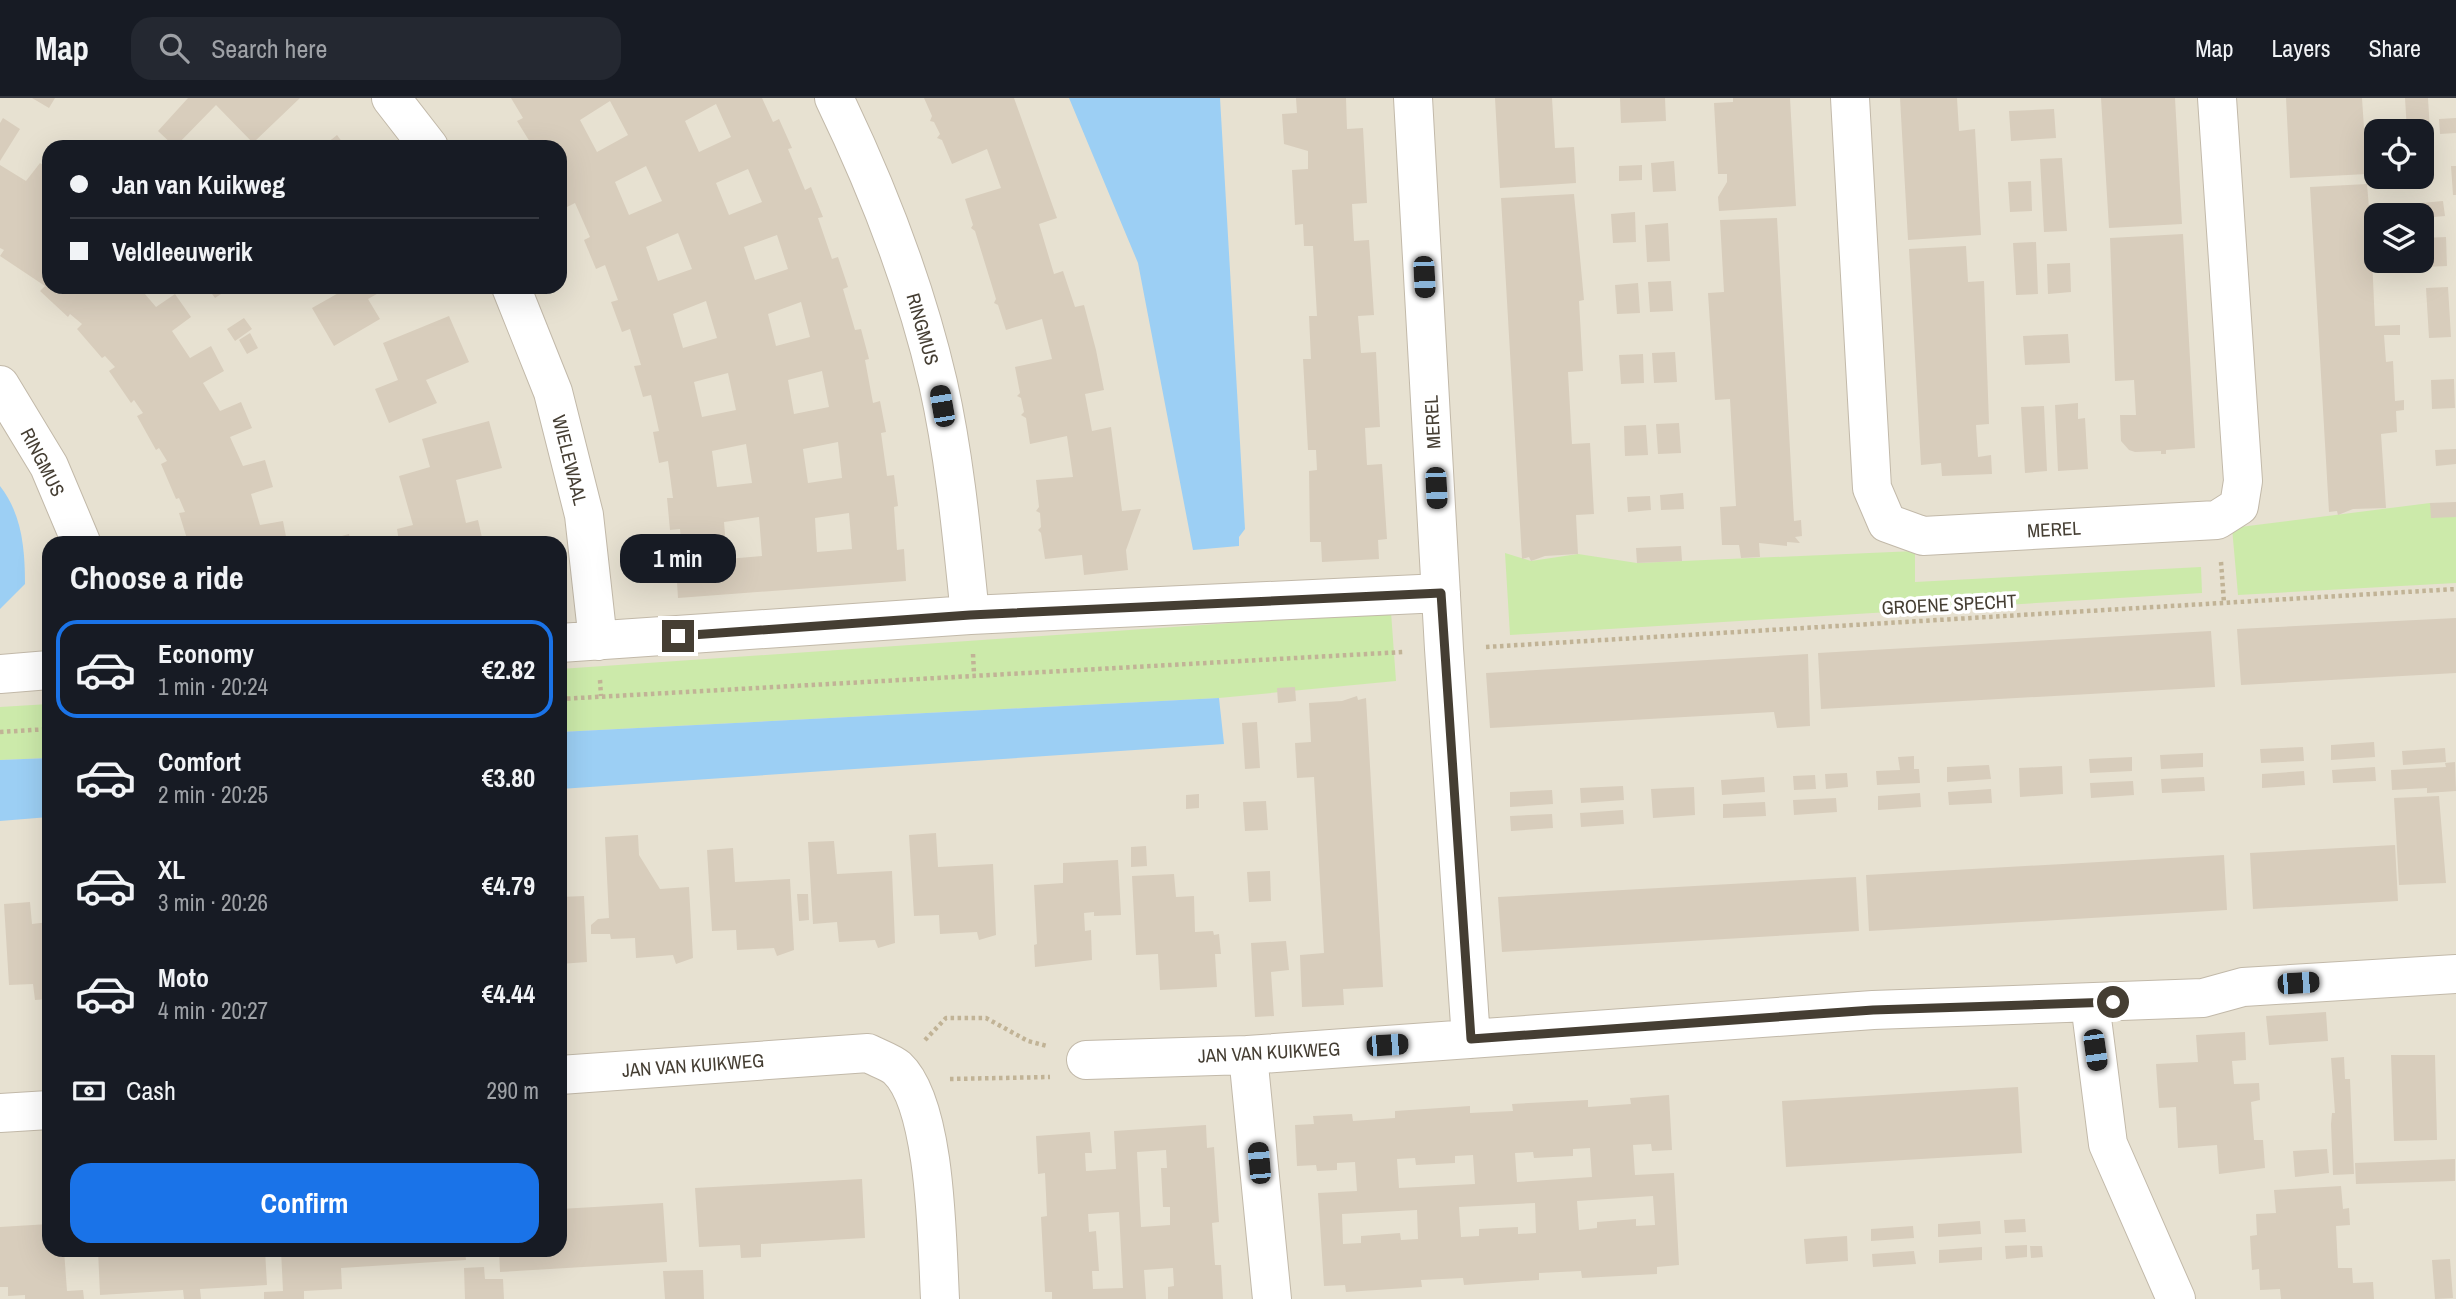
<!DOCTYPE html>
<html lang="en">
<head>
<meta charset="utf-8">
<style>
  body { margin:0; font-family:"Archivo Narrow",sans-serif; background:#242831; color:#f1f3f6; height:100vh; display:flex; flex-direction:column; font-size:26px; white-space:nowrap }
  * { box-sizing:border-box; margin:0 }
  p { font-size:23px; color:#9ea1a6 }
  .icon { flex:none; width:38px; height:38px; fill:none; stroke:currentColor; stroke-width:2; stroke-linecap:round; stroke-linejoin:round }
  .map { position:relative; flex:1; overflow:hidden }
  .drawer { position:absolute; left:42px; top:438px; width:525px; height:721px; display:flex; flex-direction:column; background:#171b24; border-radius:21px; box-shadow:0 7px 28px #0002 }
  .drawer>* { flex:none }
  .hud { position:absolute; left:42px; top:42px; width:525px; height:154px; border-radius:21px; box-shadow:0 7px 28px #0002; display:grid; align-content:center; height:154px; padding:0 28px; background:#171b24 }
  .controls { position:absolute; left:2364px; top:21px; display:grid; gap:14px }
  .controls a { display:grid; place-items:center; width:70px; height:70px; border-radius:14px; background:#171b24; box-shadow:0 7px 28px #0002; font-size:35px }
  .end { position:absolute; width:32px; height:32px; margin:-16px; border:9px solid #453e33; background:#fff; box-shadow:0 0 0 4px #fff }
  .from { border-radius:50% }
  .bubble { position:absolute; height:49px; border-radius:21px; background:#171b24; box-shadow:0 7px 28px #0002; font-size:23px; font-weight:700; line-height:49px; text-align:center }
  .car { position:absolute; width:21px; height:42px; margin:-21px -10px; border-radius:9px; box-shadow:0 0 5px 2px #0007; background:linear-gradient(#222 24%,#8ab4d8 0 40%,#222 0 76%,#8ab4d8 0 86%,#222 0) }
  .hud b { display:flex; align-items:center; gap:24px; height:66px; font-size:26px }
  .hud b+b { border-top:2px solid #363941 }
  .hud i { width:18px; height:18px; background:#f1f3f6 }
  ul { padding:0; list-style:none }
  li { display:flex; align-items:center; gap:21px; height:98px; margin:0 14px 10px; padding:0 14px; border:4px solid transparent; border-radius:21px }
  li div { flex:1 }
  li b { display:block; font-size:26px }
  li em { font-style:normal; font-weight:700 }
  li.on { border-color:#1a73e8 }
  li>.icon { width:63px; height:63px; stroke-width:1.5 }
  h2 { padding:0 28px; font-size:32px; line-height:84px }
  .pay { display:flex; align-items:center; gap:18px; height:77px; padding:0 28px; font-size:26px }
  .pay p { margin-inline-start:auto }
  .button { display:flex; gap:14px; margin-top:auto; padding:14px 28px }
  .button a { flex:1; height:80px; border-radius:21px; background:#1a73e8; color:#fff; font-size:28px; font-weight:700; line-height:80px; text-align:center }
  header { display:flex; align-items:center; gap:42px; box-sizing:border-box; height:98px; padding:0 35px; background:#171b24; border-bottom:2px solid #363941 }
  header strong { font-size:33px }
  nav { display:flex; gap:38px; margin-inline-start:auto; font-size:24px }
  .search { width:490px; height:63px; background:#242831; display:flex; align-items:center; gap:18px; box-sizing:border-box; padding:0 24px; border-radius:21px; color:#9ea1a6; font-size:26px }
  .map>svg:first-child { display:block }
  .residential { fill:#e7e1d1; fill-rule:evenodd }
  .green { fill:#cceaaa }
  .water { fill:#9ccff4 }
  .building { fill:#d8cdbc; fill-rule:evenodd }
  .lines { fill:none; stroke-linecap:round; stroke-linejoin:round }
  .minor-casing { stroke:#c2b9a9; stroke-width:40 }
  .path { stroke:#c1b396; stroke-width:4.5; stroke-dasharray:3.5 3.5; stroke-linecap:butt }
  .minor { stroke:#fff; stroke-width:38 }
  .route { stroke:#453e33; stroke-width:9 }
  .labels { text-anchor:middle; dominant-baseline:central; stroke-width:7; stroke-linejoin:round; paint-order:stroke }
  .street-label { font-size:19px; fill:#453e33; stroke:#fff }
</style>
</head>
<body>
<header>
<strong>Map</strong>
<div class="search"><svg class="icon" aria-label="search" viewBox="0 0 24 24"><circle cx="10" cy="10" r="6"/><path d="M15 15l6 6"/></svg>Search here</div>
<nav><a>Map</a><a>Layers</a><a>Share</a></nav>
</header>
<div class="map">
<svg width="2456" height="1201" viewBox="0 0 2456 1201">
  <rect width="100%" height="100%" fill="#f3efe4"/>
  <path class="residential" d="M0 0H2456V1201H0ZM2376 33H2422V79H2376ZM49 49H560V189H49ZM2376 117H2422V163H2376ZM49 444H560V1152H49Z"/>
  <path class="green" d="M2430 405 2456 418V485L2238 497 2232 430Z
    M1915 453V484L2201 469 2202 495 1510 537 1505 455 1531 463 1578 456 1637 465Z
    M1391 514 1396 583 1219 600 560 634V571Z
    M49 606V660L0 662V609Z"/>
  <path class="water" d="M1069 0H1220L1245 431 1239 439V448L1193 452 1138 165Z
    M0 388C22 416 25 451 25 486L0 511Z
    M1219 600 1224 646 560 691V634Z
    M49 660V719L0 723V662Z"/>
  <path class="building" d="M32 0H55L49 10Z
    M188 0H300L253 45 216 7 175 49 158 33Z
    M511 0H762L773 24 779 21 792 50 788 51 805 92 811 89 823 119 818 120 832 161 838 159 848 189 843 191 855 232 861 231 869 261 865 262 873 305 880 303 886 334 881 335 887 378 894 377 898 408 894 409 897 452 904 451 906 483 678 500 676 468H683L680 431 670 432 667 400H673L668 363 659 365 653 334 659 333 651 297 643 299 634 268 641 267 630 231 622 234 611 204 618 202 605 167 596 171 584 142 590 139 575 105 567 109 560 96V49H544L541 45 533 49 517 23 523 20ZM610 3 628 37 597 54 580 22ZM716 6 731 39 699 54 685 23ZM646 68 662 103 629 117 615 84ZM748 71 762 104 729 117 716 85ZM678 135 692 171 658 183 646 149ZM777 137 788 171 755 182 744 149ZM706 203 717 240 683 250 673 216ZM801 204 810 239 776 248 768 216ZM822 273 829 309 794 316 788 282ZM728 275 736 312 702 319 694 284ZM838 344 842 380 808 385 803 351ZM746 346 752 385 717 389 712 353ZM849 415 852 451 817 454 815 420ZM759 419 762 458 727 461 724 424Z
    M924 0H1014L1057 120 1039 126 1054 176 1063 173 1075 209 1084 207 1096 252 1104 292 1085 296 1092 333 1111 329 1122 413 1141 411 1126 452 1128 472 1084 477 1082 457 1045 461 1041 435 1038 432 1041 429 1040 415 1036 413 1039 409 1036 382 1073 379 1067 338 1030 346 1026 320 1021 317 1024 314 1021 300 1017 298 1020 295 1015 269 1052 261 1042 221 1006 232 998 207 994 205 996 201 975 133 971 130 973 127 965 101 1001 90 987 51 952 66 942 42 937 40 940 36 934 24 930 23 932 18Z
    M1296 0H1346L1347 31 1363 30 1367 105 1352 106 1354 143 1369 142 1374 217 1358 218 1361 255 1376 254 1380 329 1365 330 1367 367 1382 366 1387 441 1378 442 1379 461 1322 464 1321 444H1310L1309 373 1317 372 1316 352H1308L1303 261H1311L1309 218H1317L1313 148H1304L1303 126 1295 127 1292 72 1308 71V53L1284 46 1282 16 1297 15Z
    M1495 0H1552L1555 50 1574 49 1576 85 1500 90Z
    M1620 0H1665L1666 23 1621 25Z
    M1733 0H1790L1796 108 1719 113 1718 99 1727 84V76H1718L1714 5 1733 4Z
    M1900 0H1957L1959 33 1975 31 1981 137 1908 142Z
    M2101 0H2175L2182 126 2109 130Z
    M2286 0H2362L2367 76 2290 80Z
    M2405 0H2428L2431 50H2422V33H2407Z
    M2054 11 2056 40 2011 43 2009 13Z
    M3 20 20 31 0 63V25Z
    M2456 20V35L2440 36 2439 21Z
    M337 37 346 49H322Z
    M2062 60 2067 133 2044 134 2040 61Z
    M1674 63 1676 93 1653 94 1651 65Z
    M40 65 49 72V189H139L156 209 175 196 191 219 172 233 190 260 211 248 224 273 203 285 220 313 241 304 252 330 230 339 243 368 265 362 273 389 251 396 260 427 283 423 287 444H188L179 415 185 414 179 400 176 401 161 366 167 363 159 350 156 352 137 318 143 315 134 302 131 305 109 273 115 269 105 258 102 260 77 231 82 226 70 216 68 219 40 193 45 188 0 158 4 152 0 150V67L26 83Z
    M1642 67V82L1619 83V68Z
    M2451 68H2456V97H2453Z
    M2031 83 2032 113 2010 114 2008 84Z
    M2367 86 2370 122H2376V158H2372L2375 228 2400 227V237H2384L2386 264 2393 263 2395 303 2404 302V312L2396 313 2397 334 2381 336 2386 410 2353 411 2338 417 2337 413 2329 414 2310 89Z
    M1574 96 1584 202 1579 203 1583 273 1568 274 1572 346 1590 345 1594 416 1576 417 1578 456 1545 458 1531 463 1529 459 1522 461 1501 100Z
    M2443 103 2445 118 2422 120 2421 105Z
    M1635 114 1636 144 1613 145 1611 116Z
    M1777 120 1794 423 1801 422 1802 438 1795 439 1800 445 1787 444V448L1759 445 1760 459 1741 460 1739 447H1722L1720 409 1736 408 1730 301 1715 302 1708 195 1724 194 1720 122Z
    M1668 125 1670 163 1647 164 1645 127Z
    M2183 136 2195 350 2166 352V356H2161V353L2135 354 2129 352 2121 343 2120 317H2136L2134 282 2115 283 2110 140Z
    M2446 139 2447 168 2424 169 2423 140Z
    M2036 144 2038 196 2016 197 2013 145Z
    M1966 148 1968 184 1984 183 1989 326 1976 327 1978 359 1991 357 1992 376 1942 378 1941 365 1921 367 1909 151Z
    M2070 165 2071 194 2048 196 2047 166Z
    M1671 183 1673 213 1650 214 1648 184Z
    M1638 185 1640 215 1617 216 1615 187Z
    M207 189H220L224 194 215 200Z
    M349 189H389L368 201 380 221 334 248 312 210Z
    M2448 189 2451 239 2429 240 2426 190Z
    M449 218 469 264 426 282 437 305 389 325 375 291 398 282 383 245Z
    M244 220 252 231 235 243 227 231Z
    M250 235 258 250 247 256 239 242Z
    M2068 236 2070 265 2025 267 2023 238Z
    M1675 254 1677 284 1654 285 1652 255Z
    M1643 256 1644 285 1621 286 1619 257Z
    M2454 281 2455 310 2432 311 2431 282Z
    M2078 305V321L2085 320 2088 371 2058 373 2055 307Z
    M2044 308 2047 373 2025 375 2021 309Z
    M489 323 502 370 456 382 466 425 478 422 483 444H399L397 431 413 427 399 378 430 369 422 341Z
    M1679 325 1681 355 1658 356 1656 326Z
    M1646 327 1648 357 1625 358 1624 328Z
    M2456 351V366L2436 368 2435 352Z
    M1683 395 1684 411 1661 412 1660 397Z
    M1650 398 1651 412 1628 414 1627 399Z
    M2456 404V419L2431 420 2430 405Z
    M349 436 351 444H334V440Z
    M513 439 514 444H493V443Z
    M1681 448 1682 463 1637 465 1636 450Z
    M2456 520V575L2241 587 2237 531Z
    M2211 533 2215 589 1821 611 1818 555Z
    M1808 556 1810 628 1777 630 1774 614 1490 630 1486 575Z
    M1295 589 1296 603 1278 605 1277 590Z
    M1357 598 1358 602 1366 600 1383 889 1343 891 1344 907 1302 909 1300 857 1324 855 1314 679 1297 680 1295 645 1311 644 1309 605 1342 603Z
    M1257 624 1260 670 1245 671 1242 625Z
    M2374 644 2375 659 2331 662V647Z
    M2303 649 2304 663 2261 665 2260 651Z
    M2445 650 2446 664 2403 667 2402 653Z
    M2203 655V669L2161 671 2160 657Z
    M1914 658V671H1919L1920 685 1877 687 1876 673 1900 672 1898 659Z
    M2132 659V673L2090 675 2089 661Z
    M2455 664 2456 693 2427 695V690L2392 692 2391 672 2446 669 2445 665Z
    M1989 667 1991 681 1947 684V669Z
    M2062 668 2063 696 2020 699 2019 670Z
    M2375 669 2376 683 2333 685 2332 672Z
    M2304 673 2305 687 2262 690V676Z
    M1847 675 1848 689 1826 691 1825 676Z
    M1815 677 1816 691 1794 692 1793 678Z
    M1764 679 1765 694 1722 697 1721 682Z
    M2204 679 2205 693 2162 695 2161 681Z
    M2133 683 2134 697 2091 700 2090 685Z
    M1623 688 1624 702 1581 705 1580 690Z
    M1694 689 1695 717 1653 720 1651 691Z
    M1991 691 1992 705 1949 707 1948 694Z
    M1552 692 1553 706 1510 709V694Z
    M1920 695 1921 709 1878 712V698Z
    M1199 696V710L1186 711V697Z
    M2439 698 2446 785 2399 787 2394 700Z
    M1836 700 1837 714 1794 717 1793 702Z
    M1266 703 1268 732 1245 733 1243 704Z
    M1765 704 1766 718 1723 720V706Z
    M1623 712 1624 726 1581 729 1580 715Z
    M1552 716 1553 730 1511 733 1510 718Z
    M936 735 938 769 993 766 996 837 979 842 977 834 940 836 939 817 914 818 909 737Z
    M638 737 639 757 660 791 689 789 693 860 676 866 673 857 636 860 635 840 611 841 610 836H591V827L598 821 609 820 605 739Z
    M834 743 837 776 892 773 895 845 878 850 875 842 839 844 837 824 813 826 808 744Z
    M2395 747 2398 803 2253 811 2250 755Z
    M1146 748 1147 768 1131 769V749Z
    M733 750 735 784 790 781 794 852 777 858 774 850 737 852 736 832 712 833 707 752Z
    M2224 757 2227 812 1869 833 1866 777Z
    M1118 762 1121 817 1094 818V814L1084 815 1085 833 1091 832 1092 862 1035 869 1034 847 1037 846 1034 787 1063 785V765Z
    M1270 773 1271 803 1249 804 1247 774Z
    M1174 776 1176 799 1194 798 1195 834 1213 833 1214 837 1219 836 1221 856H1215L1217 889 1160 892 1158 856 1136 857 1132 778Z
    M1856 779 1859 833 1502 854 1498 799Z
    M797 796H808L809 822 799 823Z
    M584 798 587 864 560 866V799Z
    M30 804 32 826 49 824V901L35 902 33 886 9 887 4 806Z
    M1286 843 1289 872 1271 874 1274 918 1255 919 1251 845Z
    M2326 914 2328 943 2269 947 2266 918Z
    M2245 934 2246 962 2232 963 2234 986 2259 985 2260 1002 2251 1004 2254 1042H2263L2265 1070 2219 1076 2217 1047 2178 1050 2176 1009 2159 1010 2156 966 2198 964 2196 937Z
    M2391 957H2435L2437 1042 2394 1043Z
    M2344 959 2345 981H2350L2354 1076 2333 1077 2331 1026 2332 1015H2335L2331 960Z
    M2018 989 2022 1055 1786 1069 1782 1003Z
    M1669 997 1672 1052 1652 1053 1651 1046 1633 1047 1635 1077 1674 1075 1679 1167 1657 1169V1176L1582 1180 1581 1173 1539 1175V1182L1464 1187 1463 1180 1421 1182 1422 1189 1346 1194 1345 1187 1324 1188 1318 1095 1357 1093 1355 1064 1337 1065V1072L1317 1073 1316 1067 1297 1068 1295 1027 1314 1026 1313 1018 1352 1016 1353 1023 1395 1020V1013L1470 1008V1015L1513 1013 1512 1006 1588 1002V1009L1631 1006 1630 1000ZM1590 1050 1592 1079 1517 1084 1515 1055 1533 1054 1534 1060 1553 1059 1573 1058V1051ZM1473 1057 1475 1086 1399 1090 1397 1061 1415 1060 1416 1067 1455 1065V1058ZM1653 1098 1655 1127 1636 1128V1121L1597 1124V1130L1579 1132 1577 1103ZM1535 1105 1536 1135 1518 1136V1129L1498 1130 1479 1131V1138L1461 1139 1459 1109ZM1417 1112 1418 1141 1401 1142 1400 1135 1361 1138V1145L1343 1146 1342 1116Z
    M1206 1027 1207 1050 1214 1049 1219 1124 1212 1125 1215 1167H1221L1223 1201H1168V1189L1174 1188 1173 1170 1144 1172 1146 1201H1052V1194H1045L1041 1119 1047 1118 1045 1075 1038 1076 1036 1038 1090 1034 1092 1055H1085L1086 1073 1116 1071 1114 1033ZM1166 1052 1167 1070H1161L1163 1109H1170V1127L1141 1129 1137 1054ZM1119 1114 1123 1190 1093 1191 1092 1173H1099L1096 1133 1089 1134 1088 1116Z
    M2327 1051 2329 1075 2295 1079 2293 1053Z
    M2455 1061V1083L2356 1086 2355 1065Z
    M862 1081 865 1140 761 1146V1159L741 1160 740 1147 699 1149 695 1090Z
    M2341 1088 2343 1111 2349 1110 2350 1127 2336 1128 2338 1170H2352L2353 1185 2373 1184 2374 1201H2281L2280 1191 2260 1192 2259 1171 2252 1172 2250 1138 2257 1137 2256 1116 2276 1115 2274 1092Z
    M663 1105 667 1164 500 1174 499 1152H560V1111Z
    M2025 1121 2026 1134 2005 1135 2004 1122Z
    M1980 1123 1981 1136 1938 1139V1126Z
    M49 1126V1152H64L67 1193 83 1192 84 1201H25V1197L8 1198V1189H0V1129Z
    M1913 1128 1914 1140 1871 1143V1131Z
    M1847 1138 1848 1163 1806 1166 1804 1141Z
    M2027 1147V1159L2006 1161 2005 1148Z
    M2030 1148H2042L2043 1159 2031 1160Z
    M1982 1149V1162L1939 1165V1152Z
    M98 1152H265L267 1187 200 1191 201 1201H184L183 1192 100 1197Z
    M281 1152H465L466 1162 341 1170 342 1191 304 1193V1201H264V1194L283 1193Z
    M1914 1153 1916 1166 1873 1169 1872 1156Z
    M2450 1161 2453 1200 2435 1201 2432 1162Z
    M484 1169 485 1181H503L504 1201H465L464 1170Z
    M703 1172 704 1201H665L663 1173Z"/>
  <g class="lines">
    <g class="minor-casing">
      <path id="minor" d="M391 0 429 49
        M834 0C878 91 915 186 938 285 955 361 962 439 970 517
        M1413 0 1444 551 1471 941
        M1850 0 1872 390 1887 425 1923 438 2217 422 2239 408 2243 383 2217 0
        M511 189 553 294 584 417 598 543
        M0 287 49 368 81 444
        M560 545 970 517 1441 495
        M0 576 49 572
        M2090 905 2108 1046 2176 1201
        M1248 957 1272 1201
        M1086 962 1248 957 1873 912 2203 900 2243 889 2456 876
        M560 977 868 955C877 960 890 964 897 970 937 1007 937 1147 940 1201
        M0 1015 49 1012"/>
    </g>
    <path class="path" d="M2221 464 2224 505
      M1486 549 2456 491
      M973 556 974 576
      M600 582 601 598
      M560 601 1403 554
      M0 634 49 631
      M925 942 946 920H986L1028 943 1047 948
      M950 981 1050 979"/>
    <use href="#minor" class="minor"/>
  </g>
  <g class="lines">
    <path class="route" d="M678 538 970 517 1441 495 1471 941 1873 912 2113 904"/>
  </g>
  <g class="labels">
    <g class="street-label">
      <text transform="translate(923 231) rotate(74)">RINGMUS</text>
      <text transform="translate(1432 324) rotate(-93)">MEREL</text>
      <text transform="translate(570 362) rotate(76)">WIELEWAAL</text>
      <text transform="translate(43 364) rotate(63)">RINGMUS</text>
      <text transform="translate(2054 431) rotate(-3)">MEREL</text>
      <text transform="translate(1949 506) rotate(-3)">GROENE SPECHT</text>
      <text transform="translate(1269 954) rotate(-3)">JAN VAN KUIKWEG</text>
      <text transform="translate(693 967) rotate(-4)">JAN VAN KUIKWEG</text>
    </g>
  </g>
</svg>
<div class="controls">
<a><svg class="icon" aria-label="locate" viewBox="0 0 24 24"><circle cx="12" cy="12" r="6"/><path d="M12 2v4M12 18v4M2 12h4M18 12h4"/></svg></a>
<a><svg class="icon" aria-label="layers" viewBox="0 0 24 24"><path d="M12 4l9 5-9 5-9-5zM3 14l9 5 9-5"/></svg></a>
</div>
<i class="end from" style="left:2113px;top:904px"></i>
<i class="end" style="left:678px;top:538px"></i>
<div class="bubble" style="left:620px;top:436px;width:116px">1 min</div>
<i class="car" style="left:1424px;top:179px;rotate:177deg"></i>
<i class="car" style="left:942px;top:308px;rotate:350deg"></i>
<i class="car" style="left:1436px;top:390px;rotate:177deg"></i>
<i class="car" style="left:2298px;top:885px;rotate:86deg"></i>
<i class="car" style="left:1387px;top:947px;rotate:86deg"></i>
<i class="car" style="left:2095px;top:952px;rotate:172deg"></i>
<i class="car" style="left:1259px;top:1065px;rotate:355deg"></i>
<div class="hud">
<b><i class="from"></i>Jan van Kuikweg</b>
<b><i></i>Veldleeuwerik</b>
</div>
<section class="drawer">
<h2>Choose a ride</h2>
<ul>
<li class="on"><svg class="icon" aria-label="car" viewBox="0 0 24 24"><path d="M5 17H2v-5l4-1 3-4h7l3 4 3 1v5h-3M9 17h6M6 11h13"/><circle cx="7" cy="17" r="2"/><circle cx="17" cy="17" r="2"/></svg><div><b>Economy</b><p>1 min · 20:24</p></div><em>€2.82</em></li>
<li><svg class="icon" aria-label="car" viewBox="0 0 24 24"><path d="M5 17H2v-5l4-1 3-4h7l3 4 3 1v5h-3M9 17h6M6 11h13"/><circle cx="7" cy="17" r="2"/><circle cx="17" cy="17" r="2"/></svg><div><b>Comfort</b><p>2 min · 20:25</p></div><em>€3.80</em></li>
<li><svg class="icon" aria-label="car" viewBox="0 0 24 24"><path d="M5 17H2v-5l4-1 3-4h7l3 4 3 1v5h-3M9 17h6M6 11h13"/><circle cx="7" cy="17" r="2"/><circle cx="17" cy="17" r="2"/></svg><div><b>XL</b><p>3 min · 20:26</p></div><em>€4.79</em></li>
<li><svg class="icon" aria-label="car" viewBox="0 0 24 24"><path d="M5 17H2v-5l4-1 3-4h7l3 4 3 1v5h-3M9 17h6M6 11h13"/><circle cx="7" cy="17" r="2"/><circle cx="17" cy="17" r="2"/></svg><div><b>Moto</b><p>4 min · 20:27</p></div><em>€4.44</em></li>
</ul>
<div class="pay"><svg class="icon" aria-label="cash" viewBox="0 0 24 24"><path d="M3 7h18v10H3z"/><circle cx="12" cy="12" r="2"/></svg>Cash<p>290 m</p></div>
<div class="button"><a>Confirm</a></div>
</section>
</div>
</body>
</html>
